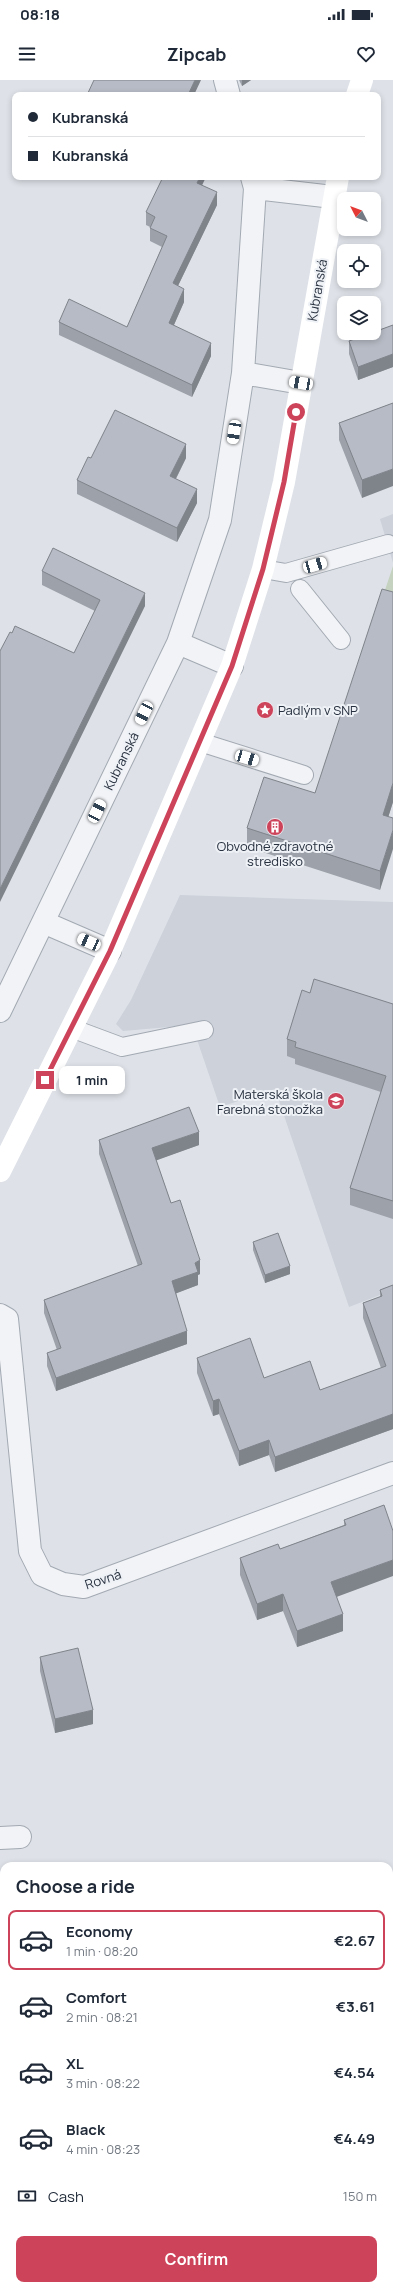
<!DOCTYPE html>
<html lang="en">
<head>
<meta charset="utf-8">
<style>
  body { margin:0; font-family:Manrope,sans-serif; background:#f2f2f3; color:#1f2937; height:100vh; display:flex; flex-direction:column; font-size:15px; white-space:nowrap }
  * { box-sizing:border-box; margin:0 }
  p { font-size:13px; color:#747a83 }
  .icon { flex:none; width:22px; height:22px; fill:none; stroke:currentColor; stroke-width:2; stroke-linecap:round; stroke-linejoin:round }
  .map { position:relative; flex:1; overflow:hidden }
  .panel { position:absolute; left:0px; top:1782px; width:393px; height:428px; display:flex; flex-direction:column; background:#fff; border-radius:12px 12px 0 0; box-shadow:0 2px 6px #0003 }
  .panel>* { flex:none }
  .hud { position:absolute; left:12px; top:12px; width:369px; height:88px; border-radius:8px; box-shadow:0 2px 6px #0003; display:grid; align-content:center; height:88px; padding:0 16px; background:#fff }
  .needle { width:26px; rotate:312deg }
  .buttons { position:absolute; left:337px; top:112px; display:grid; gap:8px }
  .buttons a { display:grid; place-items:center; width:44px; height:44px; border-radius:8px; background:#fff; box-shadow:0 2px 6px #0003; font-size:20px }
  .end { position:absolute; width:18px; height:18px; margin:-9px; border:5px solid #cd435a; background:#fff; box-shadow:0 0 0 2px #fff }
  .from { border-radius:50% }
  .bubble { position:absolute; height:28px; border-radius:8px; background:#fff; box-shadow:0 2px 6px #0003; font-size:13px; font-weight:700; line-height:28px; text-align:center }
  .car { position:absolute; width:12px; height:24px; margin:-12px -6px; border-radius:5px; box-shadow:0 0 3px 1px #0007; background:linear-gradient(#fff 24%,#345 0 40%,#fff 0 76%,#345 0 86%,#fff 0) }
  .hud b { display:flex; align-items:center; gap:14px; height:38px; font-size:15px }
  .hud b+b { border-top:1px solid #e0e1e3 }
  .hud i { width:10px; height:10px; background:#1f2937 }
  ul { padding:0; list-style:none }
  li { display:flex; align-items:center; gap:12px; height:60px; margin:0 8px 6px; padding:0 8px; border:2px solid transparent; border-radius:8px }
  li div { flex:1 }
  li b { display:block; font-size:15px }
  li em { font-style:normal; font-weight:700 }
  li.selected { border-color:#cd435a }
  li>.icon { width:36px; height:36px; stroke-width:1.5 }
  h2 { padding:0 16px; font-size:18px; line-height:48px }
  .pay { display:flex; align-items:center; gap:10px; height:44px; padding:0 16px; font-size:15px }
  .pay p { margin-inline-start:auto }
  .primary-button { display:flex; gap:8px; margin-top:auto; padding:8px 16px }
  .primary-button a { flex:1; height:46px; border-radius:8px; background:#cd435a; color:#fff; font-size:16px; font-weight:700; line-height:46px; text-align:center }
  .status { display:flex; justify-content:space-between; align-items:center; height:28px; padding:0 20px; background:#fff; direction:ltr }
  .status svg { height:11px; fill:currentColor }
  header { display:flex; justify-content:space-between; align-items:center; height:52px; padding:0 16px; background:#fff; font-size:18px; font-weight:700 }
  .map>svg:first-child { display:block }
  .built { fill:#ccd1da }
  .green { fill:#c4d2bf }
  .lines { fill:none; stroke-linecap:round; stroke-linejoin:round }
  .lane-casing { stroke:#a3a9b2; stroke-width:20 }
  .street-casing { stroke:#a3a9b2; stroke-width:24 }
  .lane { stroke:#f1f3f6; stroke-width:18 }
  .street { stroke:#f1f3f6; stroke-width:22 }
  .secondary { stroke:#fff; stroke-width:22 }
  .rail-casing { stroke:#788291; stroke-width:4.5 }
  .rail { stroke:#eef1f5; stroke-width:3; stroke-dasharray:9; stroke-linecap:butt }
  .wall { fill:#9da1a9 }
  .shaded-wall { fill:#7f838a }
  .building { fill:#b6bbc5; stroke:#7f838a }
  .route { stroke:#cd435a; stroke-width:5 }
  .labels { text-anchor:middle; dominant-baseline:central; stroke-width:4; stroke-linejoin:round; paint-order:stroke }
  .street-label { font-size:13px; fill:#27303f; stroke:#eef1f5 }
  .poi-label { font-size:13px; fill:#27303f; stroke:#eef1f5; text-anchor:start }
</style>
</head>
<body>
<div class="status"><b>08:18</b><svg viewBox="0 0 49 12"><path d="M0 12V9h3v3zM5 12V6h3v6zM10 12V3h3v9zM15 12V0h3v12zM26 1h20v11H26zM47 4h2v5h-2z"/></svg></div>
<header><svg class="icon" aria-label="menu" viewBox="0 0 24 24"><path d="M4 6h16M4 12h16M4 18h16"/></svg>Zipcab<svg class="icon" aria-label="heart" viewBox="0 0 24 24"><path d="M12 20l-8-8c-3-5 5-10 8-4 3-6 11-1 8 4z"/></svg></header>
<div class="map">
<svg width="393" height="2210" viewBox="0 0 393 2210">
  <rect width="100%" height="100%" fill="#dee2e8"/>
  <path class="built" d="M393 434V483L380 439Z
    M180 815 393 822V1210L349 1227 275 1009 220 1027 192 945 123 951 116 944 131 920Z
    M4 2062V2206H389V2094H393V2210H0V2063Z"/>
  <path class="green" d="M393 486V520L383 516Z"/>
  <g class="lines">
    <g class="lane-casing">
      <path id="lane" d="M263 489 286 493 388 464
        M300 509 341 560
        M200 662 304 695
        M71 948 122 967 204 950"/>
    </g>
    <g class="street-casing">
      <path id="street" d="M225 0 229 15
        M255 108 333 117
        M243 293 301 303
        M178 563 232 586
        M43 842 110 871
        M0 931 178 563 220 440 243 293 255 108 252 97
        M0 1235 7 1239 30 1471 42 1495 63 1504 84 1507 393 1393
        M0 1758 20 1757"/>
    </g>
    <use href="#lane" class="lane"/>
    <use href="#street" class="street"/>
    <path class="secondary" d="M357 15 362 0
      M0 1091 110 871 232 586 263 489 284 402 338 97"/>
    <g class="rail-casing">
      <path id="rail" d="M0 2098 4 2097
        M0 2123H4
        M389 2126 393 2127
        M0 2147H4
        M389 2150H393
        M0 2171H4
        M389 2174 393 2175
        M0 2197 4 2196
        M389 2199 393 2200
        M270 2206 300 2210"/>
    </g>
    <use href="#rail" class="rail"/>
  </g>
  <path class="wall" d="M239 0H251L242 6Z
    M202 105 217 125 178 206 184 222 174 245 211 276 192 317 59 255V242L127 247 162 167 150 161V147L146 145V132Z
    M393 245V287L358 300 349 274V261Z
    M393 323 362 418 339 360V343Z
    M91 378H186L176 399 197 423 177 462 77 414V400Z
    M42 491 145 526 74 573 95 531 42 505Z
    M393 512V722L388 737 380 810 247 767V748L315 713Z
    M310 913 393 924V1139L350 1125V1108L381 1012 295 984V979L287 976V959Z
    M99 1060 199 1065 156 1080 171 1123 200 1194 198 1195V1205L176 1213 187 1264 56 1311 47 1286V1273L57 1270 44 1233V1220L138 1186 99 1074Z
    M253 1162 290 1194 265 1203 253 1170Z
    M393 1205V1349L275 1392 269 1375 239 1386 219 1334 213 1336 197 1293V1278L264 1298 320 1310 381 1288 363 1238V1223L380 1217V1210Z
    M384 1425 337 1517 343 1551 297 1567 283 1531 257 1540 240 1495V1478L280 1469 344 1445V1440Z
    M40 1577 93 1644 55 1653 40 1591Z"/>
  <path class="shaded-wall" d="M195 0H201L194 15H188Z
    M242 0H251L242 6Z
    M200 97H206L197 116V103Z
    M217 112V125L173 216V203Z
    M184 209V222L169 256V243Z
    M211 263V276L192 317V305Z
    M393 274V287L358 300V287Z
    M186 364V378L170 410V396Z
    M393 389V406L362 418V400Z
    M197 409V423L177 462V448Z
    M145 513V526L0 822V809Z
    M393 703V722L383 754V735Z
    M393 750V769L380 810V791Z
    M199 1052V1065L152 1082V1068Z
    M200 1180V1194L198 1195V1205L172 1215V1201L195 1183Z
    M290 1186V1194L265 1203V1195Z
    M187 1251V1264L56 1311V1298Z
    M219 1319V1334L213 1336V1321Z
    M393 1334V1349L275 1392V1377Z
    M269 1360V1375L239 1386V1371Z
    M393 1480V1496L331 1519V1502Z
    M283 1514V1531L257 1540V1524Z
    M343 1534V1551L297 1567V1551Z
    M93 1630V1644L55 1653V1639Z"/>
  <path class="building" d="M94 0H195L188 15H87Z
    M163 97H200L197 103 217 112 173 203 184 209 169 243 211 263 192 305 59 242 69 219 127 247 167 156 150 148 155 137 146 132Z
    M393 245V274L358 287 349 261 371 253H374V252Z
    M393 323V389L362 400 339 343Z
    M115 330 186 364 170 396 197 409 177 448 77 400 88 377 91 378Z
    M53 468 145 513 0 809V571L10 552 12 553 15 546 74 573 100 520 42 491Z
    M382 509 393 512V703L383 735 393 738V750L380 791 247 748 264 697 315 713Z
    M314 899 393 924V1121L350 1108 386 996 295 967 296 962 287 959 302 910 310 913Z
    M189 1027 199 1052 152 1068 171 1123 180 1120 200 1180 195 1183 198 1192 172 1201 187 1251 56 1298 47 1273 61 1268 44 1220 142 1184 99 1060Z
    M278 1153 290 1186 265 1195 253 1162Z
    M393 1205V1334L275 1377 269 1360 239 1371 219 1319 213 1321 197 1278 250 1258 264 1298 310 1281 320 1310 386 1286 363 1223 382 1216 380 1210Z
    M384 1425 393 1451V1480L331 1502 343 1534 297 1551 283 1514 257 1524 240 1478 278 1464 280 1469 346 1445 344 1440Z
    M78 1568 93 1630 55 1639 40 1577Z"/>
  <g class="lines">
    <path class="route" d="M45 1000 110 871 232 586 263 489 284 402 296 332"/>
  </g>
  <defs>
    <g id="sight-disc" transform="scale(0.9)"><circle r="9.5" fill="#cd435a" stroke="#eef1f5"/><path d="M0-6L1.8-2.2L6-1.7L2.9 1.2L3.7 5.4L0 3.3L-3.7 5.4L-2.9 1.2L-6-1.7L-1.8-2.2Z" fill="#fff"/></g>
    <g id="building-disc" transform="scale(0.9)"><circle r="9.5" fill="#cd435a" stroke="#eef1f5"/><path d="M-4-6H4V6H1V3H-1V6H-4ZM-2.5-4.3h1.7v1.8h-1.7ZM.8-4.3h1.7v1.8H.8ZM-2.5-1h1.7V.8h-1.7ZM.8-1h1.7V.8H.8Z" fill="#fff"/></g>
    <g id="school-disc" transform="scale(0.9)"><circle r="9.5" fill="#cd435a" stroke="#eef1f5"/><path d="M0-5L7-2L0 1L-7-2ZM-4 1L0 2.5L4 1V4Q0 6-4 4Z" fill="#fff"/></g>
  </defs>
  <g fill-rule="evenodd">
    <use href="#sight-disc" x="265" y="630"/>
    <use href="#building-disc" x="275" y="747"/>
    <use href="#school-disc" x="336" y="1021"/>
  </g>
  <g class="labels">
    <g class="street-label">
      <text transform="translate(317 210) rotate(-80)">Kubranská</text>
      <text transform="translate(121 681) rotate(-64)">Kubranská</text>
      <text transform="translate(103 1499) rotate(-18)">Rovná</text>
    </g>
    <g class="poi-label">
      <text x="278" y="630">Padlým v SNP</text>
      <text x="275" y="766" text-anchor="middle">Obvodné zdravotné<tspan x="275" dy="15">stredisko</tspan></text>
      <text x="323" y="1014" text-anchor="end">Materská škola<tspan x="323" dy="15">Farebná stonožka</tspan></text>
    </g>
  </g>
</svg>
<div class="buttons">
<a><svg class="needle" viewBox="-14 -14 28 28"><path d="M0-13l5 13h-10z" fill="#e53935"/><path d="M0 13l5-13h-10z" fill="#747a83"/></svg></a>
<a><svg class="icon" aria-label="locate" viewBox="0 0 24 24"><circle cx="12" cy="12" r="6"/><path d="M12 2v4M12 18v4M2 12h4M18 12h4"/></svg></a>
<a><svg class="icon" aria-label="layers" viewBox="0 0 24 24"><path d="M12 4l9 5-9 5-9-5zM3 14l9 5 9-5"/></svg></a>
</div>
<i class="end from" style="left:296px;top:332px"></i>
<i class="end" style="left:45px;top:1000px"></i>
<div class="bubble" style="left:59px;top:986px;width:66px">1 min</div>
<i class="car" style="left:301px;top:303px;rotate:280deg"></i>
<i class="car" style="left:234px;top:352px;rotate:189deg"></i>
<i class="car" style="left:315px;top:485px;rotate:74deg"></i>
<i class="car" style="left:144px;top:633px;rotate:206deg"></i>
<i class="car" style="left:247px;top:678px;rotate:107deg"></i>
<i class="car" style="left:97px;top:731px;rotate:26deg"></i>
<i class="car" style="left:89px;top:862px;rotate:294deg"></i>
<div class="hud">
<b><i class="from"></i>Kubranská</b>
<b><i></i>Kubranská</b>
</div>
<section class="panel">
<h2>Choose a ride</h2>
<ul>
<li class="selected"><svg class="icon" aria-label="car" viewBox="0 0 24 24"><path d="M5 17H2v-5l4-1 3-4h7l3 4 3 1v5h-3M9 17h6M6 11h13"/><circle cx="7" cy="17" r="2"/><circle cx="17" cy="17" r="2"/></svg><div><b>Economy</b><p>1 min · 08:20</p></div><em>€2.67</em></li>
<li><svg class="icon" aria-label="car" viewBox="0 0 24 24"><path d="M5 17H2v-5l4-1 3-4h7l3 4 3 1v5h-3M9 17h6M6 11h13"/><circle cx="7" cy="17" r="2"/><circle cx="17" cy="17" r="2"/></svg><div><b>Comfort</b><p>2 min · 08:21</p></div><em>€3.61</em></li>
<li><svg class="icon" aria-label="car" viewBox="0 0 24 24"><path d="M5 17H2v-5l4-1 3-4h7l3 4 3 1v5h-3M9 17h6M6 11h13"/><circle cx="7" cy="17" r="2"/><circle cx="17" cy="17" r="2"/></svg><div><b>XL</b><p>3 min · 08:22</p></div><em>€4.54</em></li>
<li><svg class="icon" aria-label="car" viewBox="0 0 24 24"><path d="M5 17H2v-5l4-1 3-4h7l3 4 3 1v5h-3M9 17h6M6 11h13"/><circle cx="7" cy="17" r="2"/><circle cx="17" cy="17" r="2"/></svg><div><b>Black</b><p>4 min · 08:23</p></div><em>€4.49</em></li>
</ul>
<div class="pay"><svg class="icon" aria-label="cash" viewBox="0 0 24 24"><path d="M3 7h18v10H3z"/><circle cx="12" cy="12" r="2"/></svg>Cash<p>150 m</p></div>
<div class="primary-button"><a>Confirm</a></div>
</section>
</div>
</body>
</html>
